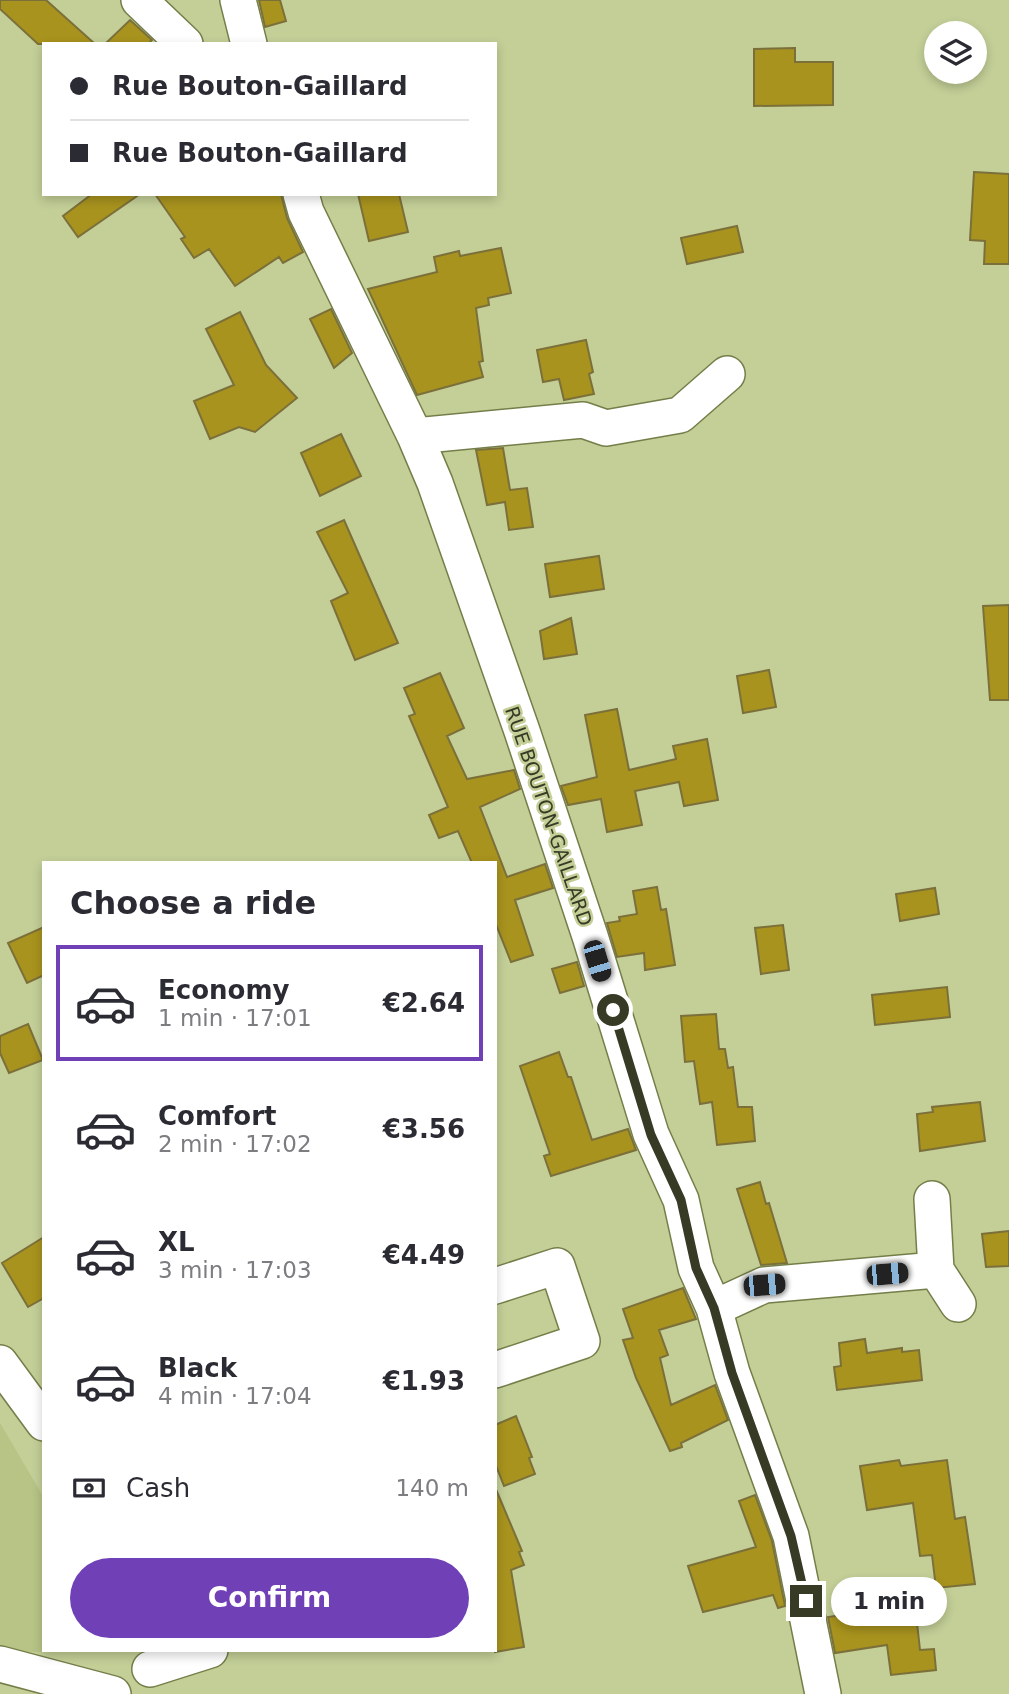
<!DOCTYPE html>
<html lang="en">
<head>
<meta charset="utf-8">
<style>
  body { margin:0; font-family:"DejaVu Sans",sans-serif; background:#f7f7f7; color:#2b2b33; height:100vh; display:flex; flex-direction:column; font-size:26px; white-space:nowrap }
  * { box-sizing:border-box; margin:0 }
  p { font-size:23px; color:#7c7c81 }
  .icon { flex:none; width:38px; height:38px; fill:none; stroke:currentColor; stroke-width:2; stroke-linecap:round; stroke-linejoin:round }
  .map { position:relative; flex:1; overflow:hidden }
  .drawer { position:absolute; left:42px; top:861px; width:455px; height:791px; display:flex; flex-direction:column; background:#fff; border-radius:0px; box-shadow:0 4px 10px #0003 }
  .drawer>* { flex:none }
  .top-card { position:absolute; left:42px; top:42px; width:455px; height:154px; border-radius:0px; box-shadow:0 4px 10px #0003; display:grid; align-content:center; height:154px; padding:0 28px; background:#fff }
  .buttons { position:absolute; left:924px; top:21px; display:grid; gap:14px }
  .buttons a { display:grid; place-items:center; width:63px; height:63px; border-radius:50%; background:#fff; box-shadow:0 4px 10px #0003; font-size:35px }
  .end { position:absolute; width:32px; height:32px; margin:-16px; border:9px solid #373b25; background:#fff; box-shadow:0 0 0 4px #fff }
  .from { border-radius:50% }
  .bubble { position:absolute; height:49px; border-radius:24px; background:#fff; box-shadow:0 4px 10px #0003; font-size:23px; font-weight:700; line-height:49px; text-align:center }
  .car { position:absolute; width:21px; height:42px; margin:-21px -10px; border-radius:9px; box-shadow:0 0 5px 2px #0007; background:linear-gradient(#222 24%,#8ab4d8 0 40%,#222 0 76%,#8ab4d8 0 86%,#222 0) }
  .top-card b { display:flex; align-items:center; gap:24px; height:66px; font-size:26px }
  .top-card b+b { border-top:2px solid #e1e1e2 }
  .top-card i { width:18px; height:18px; background:#2b2b33 }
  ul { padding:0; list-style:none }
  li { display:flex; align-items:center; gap:21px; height:116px; margin:0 14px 10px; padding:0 14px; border:4px solid transparent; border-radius:0px }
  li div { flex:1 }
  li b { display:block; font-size:26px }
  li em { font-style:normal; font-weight:700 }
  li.on { border-color:#7040b7 }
  li>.icon { width:63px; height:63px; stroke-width:1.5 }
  h2 { padding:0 28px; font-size:32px; line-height:84px }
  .pay { display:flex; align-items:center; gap:18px; height:77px; padding:0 28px; font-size:26px }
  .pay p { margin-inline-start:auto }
  .button { display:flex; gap:14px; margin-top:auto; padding:14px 28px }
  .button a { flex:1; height:80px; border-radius:42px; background:#7040b7; color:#fff; font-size:28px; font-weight:700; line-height:80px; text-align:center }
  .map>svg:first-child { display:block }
  .built { fill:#b7c486 }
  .building { fill:#a8931e; stroke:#7c703a; stroke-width:2 }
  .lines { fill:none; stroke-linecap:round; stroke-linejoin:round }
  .minor-casing { stroke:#747e49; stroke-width:38 }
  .minor { stroke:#fff; stroke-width:35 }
  .route { stroke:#373b25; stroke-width:9 }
  .labels { text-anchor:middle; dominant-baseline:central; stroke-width:5; stroke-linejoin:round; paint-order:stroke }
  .street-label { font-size:19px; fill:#373b25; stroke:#c3cf97 }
</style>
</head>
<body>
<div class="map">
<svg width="1009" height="1694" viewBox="0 0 1009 1694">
  <rect width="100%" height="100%" fill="#c3cf97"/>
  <path class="built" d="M0 1423 44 1498V1650H59L54 1652H28L0 1645Z"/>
  <path class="building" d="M0 0H46L95 44H38L0 9Z
    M259 0H280L286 21 265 27Z
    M130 20 152 40 148 44H105Z
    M795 48V62H833V105L754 106V49Z
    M974 172 1009 174V264H984L985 241 970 240Z
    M92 194H140L78 237 63 216Z
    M155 194H281L287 218 303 252 283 263 279 257 235 286 209 249 194 258 181 239 185 237Z
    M358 194H399L408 232 369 241Z
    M737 226 743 252 687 264 681 238Z
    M501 248 511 293 488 298 489 305 476 308 483 361 479 362 483 377 417 395 368 289 437 272 434 257 459 251 460 256Z
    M331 309 352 353 334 368 310 319Z
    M240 312 266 365 297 398 255 432 239 427 210 439 194 401 234 385 206 329Z
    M586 340 593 372 589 374 594 394 564 400 559 379 543 382 537 350Z
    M341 434 361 476 320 496 301 453Z
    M503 448 510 490 527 488 533 527 509 530 505 502 487 505 476 450Z
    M344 520 398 643 355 660 331 601 348 593 317 532Z
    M599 556 604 589 550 597 545 564Z
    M1009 605V700H990L983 606Z
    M571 618 577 654 544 659 540 631Z
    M769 670 776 707 743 713 737 676Z
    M440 673 464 728 447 736 467 779 514 770 520 789 480 807 507 877 545 864 553 888 515 900 533 955 511 962 495 922V863H472L458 831 439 838 429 815 448 807 409 716 415 714 404 688Z
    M617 709 629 770 676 759 673 746 707 739 718 800 684 806 679 782 635 791 642 825 607 832 601 799 568 805 561 786 597 777 585 715Z
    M657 887 661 910 666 909 675 965 645 970 644 953 617 957 607 923 620 921 619 917 637 914 633 891Z
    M935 888 939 914 900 921 896 894Z
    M783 925 789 970 761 974 755 928Z
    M44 927V975L27 983 8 943Z
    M577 962 584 986 560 993 552 969Z
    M947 987 950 1017 875 1025 872 995Z
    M716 1014 719 1049H725L728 1068 733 1067 738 1107H752L755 1141 717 1145 712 1102 700 1104 694 1061 685 1062 681 1016Z
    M28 1024 43 1060 9 1073 0 1053V1036Z
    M559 1052 568 1077H571L592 1140 628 1129 636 1150 551 1176 544 1156 550 1154 520 1066Z
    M980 1102 985 1141 920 1151 917 1114 933 1112 932 1107Z
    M760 1182 766 1204 769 1203 787 1263 761 1265 737 1189Z
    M1009 1231V1266L986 1267 982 1234Z
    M44 1237V1298L28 1307 2 1263Z
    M683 1288 696 1319 659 1330 668 1355 660 1358 671 1405 715 1385 728 1420 681 1443 682 1447 670 1451 636 1378 623 1340 633 1338 623 1309Z
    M865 1339 867 1353 902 1348V1352L919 1350 922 1380 837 1390 834 1367 841 1366 839 1343Z
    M516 1416 532 1457 529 1458 535 1474 504 1486 495 1463V1425Z
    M899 1460 901 1466 947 1460 955 1519 965 1517 975 1584 936 1588 932 1555 920 1556 913 1503 867 1510 860 1466Z
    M495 1487 522 1551 519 1552 524 1565 511 1570 524 1647 495 1652Z
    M755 1495 772 1541 785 1606 778 1608 773 1595 703 1612 688 1566 756 1547 739 1501Z
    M915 1604 920 1650 934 1649 936 1670 891 1675 887 1645 835 1653 828 1617Z"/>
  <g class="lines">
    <g class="minor-casing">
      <path id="minor" d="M139 0 185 44
        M238 0 249 44
        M301 194 306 212 415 436 435 483 522 731 590 936 651 1134 681 1200 696 1268 714 1308 732 1373 791 1536 823 1694
        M415 436 583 420 606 428 680 415 727 374
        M932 1199 936 1270 958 1304
        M495 1286 557 1266 582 1341 495 1370
        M714 1308 764 1285 936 1270
        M0 1363 44 1423
        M0 1664 113 1694
        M150 1669 210 1650"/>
    </g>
    <use href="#minor" class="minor"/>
  </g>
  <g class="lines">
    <path class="route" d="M613 1010 651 1135 681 1200 696 1268 714 1308 732 1373 791 1536 806 1601"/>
  </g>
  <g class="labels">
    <g class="street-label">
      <text transform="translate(549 816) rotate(71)">RUE BOUTON-GAILLARD</text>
    </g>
  </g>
</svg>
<div class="buttons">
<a><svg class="icon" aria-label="layers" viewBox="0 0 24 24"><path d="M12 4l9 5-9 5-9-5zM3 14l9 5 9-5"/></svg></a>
</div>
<i class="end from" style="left:613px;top:1010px"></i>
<i class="end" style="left:806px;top:1601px"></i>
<div class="bubble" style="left:831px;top:1577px;width:116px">1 min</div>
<i class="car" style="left:597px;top:961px;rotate:163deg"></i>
<i class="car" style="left:887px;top:1274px;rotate:85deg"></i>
<i class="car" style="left:764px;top:1285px;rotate:85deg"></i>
<div class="top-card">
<b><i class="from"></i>Rue Bouton-Gaillard</b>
<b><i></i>Rue Bouton-Gaillard</b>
</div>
<section class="drawer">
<h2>Choose a ride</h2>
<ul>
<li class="on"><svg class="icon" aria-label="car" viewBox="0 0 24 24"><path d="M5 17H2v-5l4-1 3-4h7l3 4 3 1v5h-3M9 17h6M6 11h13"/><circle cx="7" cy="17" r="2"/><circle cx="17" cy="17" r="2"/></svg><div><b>Economy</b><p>1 min · 17:01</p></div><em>€2.64</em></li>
<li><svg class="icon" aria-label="car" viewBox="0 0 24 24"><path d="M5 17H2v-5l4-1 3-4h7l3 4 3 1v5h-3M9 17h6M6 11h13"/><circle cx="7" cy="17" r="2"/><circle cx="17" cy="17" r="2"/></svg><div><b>Comfort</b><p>2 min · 17:02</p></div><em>€3.56</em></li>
<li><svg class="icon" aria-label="car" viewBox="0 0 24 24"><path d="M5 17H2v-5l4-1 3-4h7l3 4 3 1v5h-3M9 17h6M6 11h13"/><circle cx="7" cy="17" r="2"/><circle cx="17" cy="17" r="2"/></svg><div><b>XL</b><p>3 min · 17:03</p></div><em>€4.49</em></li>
<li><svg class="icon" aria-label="car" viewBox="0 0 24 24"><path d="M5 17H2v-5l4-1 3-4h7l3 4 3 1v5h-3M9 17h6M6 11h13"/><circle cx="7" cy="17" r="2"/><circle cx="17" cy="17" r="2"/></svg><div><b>Black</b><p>4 min · 17:04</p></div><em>€1.93</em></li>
</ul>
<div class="pay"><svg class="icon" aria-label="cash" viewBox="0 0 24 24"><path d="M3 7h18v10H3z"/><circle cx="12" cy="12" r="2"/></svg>Cash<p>140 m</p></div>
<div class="button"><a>Confirm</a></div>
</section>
</div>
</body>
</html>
